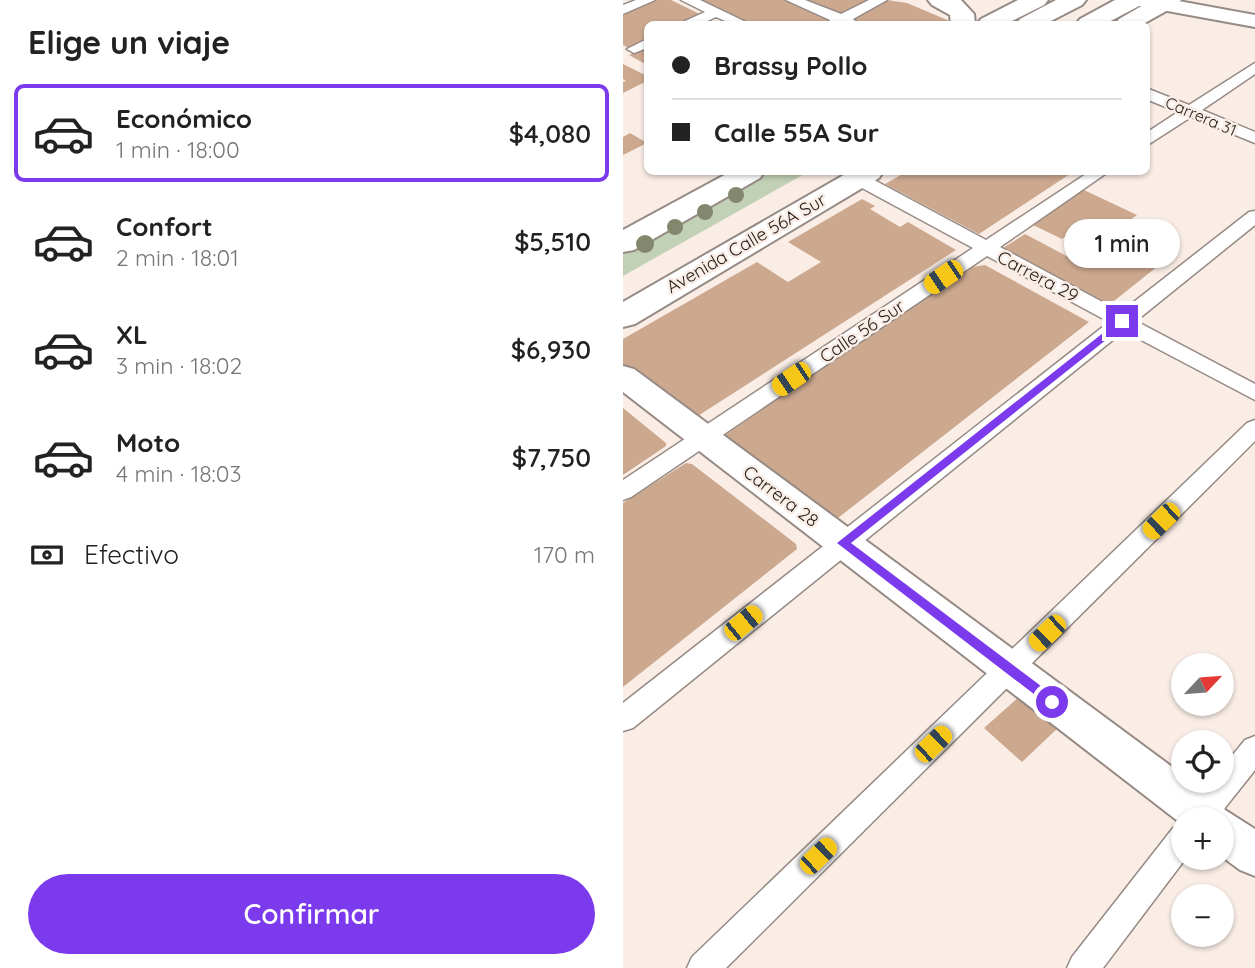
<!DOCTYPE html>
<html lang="es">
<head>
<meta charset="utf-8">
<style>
  body { margin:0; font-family:Quicksand,sans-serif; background:#f2f2f2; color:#222; height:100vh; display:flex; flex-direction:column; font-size:26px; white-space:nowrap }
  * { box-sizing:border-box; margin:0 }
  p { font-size:23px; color:#767676 }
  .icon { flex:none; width:38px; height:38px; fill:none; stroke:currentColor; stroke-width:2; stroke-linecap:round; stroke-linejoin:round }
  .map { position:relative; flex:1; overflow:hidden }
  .drawer { display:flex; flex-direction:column; background:#fff; width:623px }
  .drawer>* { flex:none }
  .guide { position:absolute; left:21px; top:21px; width:506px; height:154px; border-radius:10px; box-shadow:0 2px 5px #0004; display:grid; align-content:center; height:154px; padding:0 28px; background:#fff }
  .needle { width:46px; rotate:64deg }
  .fabs { position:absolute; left:548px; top:653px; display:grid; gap:14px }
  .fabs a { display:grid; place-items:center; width:63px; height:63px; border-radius:50%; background:#fff; box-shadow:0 2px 5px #0004; font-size:35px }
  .end { position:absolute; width:32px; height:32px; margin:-16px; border:9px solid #7c3aed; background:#fff; box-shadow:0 0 0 4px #fff }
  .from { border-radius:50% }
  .bubble { position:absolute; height:49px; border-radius:24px; background:#fff; box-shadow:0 2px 5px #0004; font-size:23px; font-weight:600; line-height:49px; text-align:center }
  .car { position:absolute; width:21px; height:42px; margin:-21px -10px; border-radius:9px; box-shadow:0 0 5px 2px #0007; background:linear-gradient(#f5c518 24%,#345 0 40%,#f5c518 0 76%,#345 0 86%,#f5c518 0) }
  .guide b { display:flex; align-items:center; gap:24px; height:66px; font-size:26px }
  .guide b+b { border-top:2px solid #e0e0e0 }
  .guide i { width:18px; height:18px; background:#222 }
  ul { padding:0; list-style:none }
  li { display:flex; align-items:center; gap:21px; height:98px; margin:0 14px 10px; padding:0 14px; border:4px solid transparent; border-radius:10px }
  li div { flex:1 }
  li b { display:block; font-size:26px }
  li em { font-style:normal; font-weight:600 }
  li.on { border-color:#7c3aed }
  li>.icon { width:63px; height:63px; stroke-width:1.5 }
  h2 { padding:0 28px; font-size:32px; line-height:84px }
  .pay { display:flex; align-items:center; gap:18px; height:77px; padding:0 28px; font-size:26px }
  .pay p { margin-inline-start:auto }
  .primary-button { display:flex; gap:14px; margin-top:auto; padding:14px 28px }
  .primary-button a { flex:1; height:80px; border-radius:42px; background:#7c3aed; color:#fff; font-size:28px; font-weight:600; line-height:80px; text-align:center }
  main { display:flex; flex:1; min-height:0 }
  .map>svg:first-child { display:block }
  .green { fill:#c2d0b5 }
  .building { fill:#cca88f }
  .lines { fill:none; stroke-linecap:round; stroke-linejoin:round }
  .street-casing { stroke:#968a84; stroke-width:3 }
  .secondary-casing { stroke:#968a84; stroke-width:4 }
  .highway-casing { stroke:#968a84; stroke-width:4 }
  .street { fill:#fff; fill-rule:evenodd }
  .secondary { fill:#fff; fill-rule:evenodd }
  .highway { fill:#fff; fill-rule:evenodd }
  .tree { fill:#83876d }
  .route { fill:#7c3aed }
  .labels { text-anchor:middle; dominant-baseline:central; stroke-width:5; stroke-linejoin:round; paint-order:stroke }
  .far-street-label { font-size:16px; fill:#201b19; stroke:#faede6 }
  .street-label { font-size:18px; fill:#201b19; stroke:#faede6 }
</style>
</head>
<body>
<main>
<section class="drawer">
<h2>Elige un viaje</h2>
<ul>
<li class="on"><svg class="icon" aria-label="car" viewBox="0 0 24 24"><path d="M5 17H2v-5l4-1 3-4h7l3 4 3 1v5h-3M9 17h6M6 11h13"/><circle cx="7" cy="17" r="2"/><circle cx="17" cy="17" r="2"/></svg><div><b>Económico</b><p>1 min · 18:00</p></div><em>$4,080</em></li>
<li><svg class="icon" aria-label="car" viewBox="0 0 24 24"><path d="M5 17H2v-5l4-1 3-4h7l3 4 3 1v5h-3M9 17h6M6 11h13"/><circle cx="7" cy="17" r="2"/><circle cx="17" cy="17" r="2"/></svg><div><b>Confort</b><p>2 min · 18:01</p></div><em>$5,510</em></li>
<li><svg class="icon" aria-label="car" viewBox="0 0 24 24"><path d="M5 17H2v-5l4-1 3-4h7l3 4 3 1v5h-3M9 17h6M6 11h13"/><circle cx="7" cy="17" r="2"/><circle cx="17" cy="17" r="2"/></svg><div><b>XL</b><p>3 min · 18:02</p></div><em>$6,930</em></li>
<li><svg class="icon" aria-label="car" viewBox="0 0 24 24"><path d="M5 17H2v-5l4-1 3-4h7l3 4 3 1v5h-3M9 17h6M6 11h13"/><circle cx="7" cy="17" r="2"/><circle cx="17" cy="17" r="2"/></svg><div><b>Moto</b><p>4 min · 18:03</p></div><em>$7,750</em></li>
</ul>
<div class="pay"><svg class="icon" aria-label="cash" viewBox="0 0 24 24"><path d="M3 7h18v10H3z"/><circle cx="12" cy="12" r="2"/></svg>Efectivo<p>170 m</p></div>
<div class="primary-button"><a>Confirmar</a></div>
</section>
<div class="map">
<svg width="632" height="968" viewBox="0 0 632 968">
  <rect width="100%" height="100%" fill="#faede6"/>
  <path class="green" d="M144 172H185L0 276V253Z"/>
  <path class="building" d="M30 0H48L79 15 58 24H24V40L6 48 0 45V13Z
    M68 0H162L213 21 206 24H125Z
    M178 0H249L217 16Z
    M264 0 284 3 329 22 324 24H241L227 18Z
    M24 47V65L6 55Z
    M0 64 24 76V81L0 93V82L3 81 0 79Z
    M7 133 24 143 0 155V137Z
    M283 172H450L356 234 262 184Z
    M461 190 514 215 497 227 550 254 486 305 380 248 402 234 451 260 477 241 453 229 439 239 410 225Z
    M239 199 252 206 247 209 277 227 285 222 333 250 67 421 0 368V339L134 262 165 282 198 262 165 242Z
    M362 265 466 322 206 525 95 440 332 278 349 267Z
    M0 408 43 443V446L0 475Z
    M63 463 69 464 173 544 174 549 0 687V503Z
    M398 695 436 727 399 762 361 728Z"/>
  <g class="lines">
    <g class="street-casing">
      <path id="street" d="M13 0H32L0 14V5Z
        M58 0H77L127 24H109L93 17 78 24H60L62 21 82 12Z
        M163 0H182L218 14 246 0H264L230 19 236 24H203L207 20Z
        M24 39V48L11 53 4 49Z
        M632 63V74L579 110 632 132V143L568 117 523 146V133L555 112 523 99V88L566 105Z
        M466 172H485L377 247 498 312 626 212 632 211V225L513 321 632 384V400L501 331 10 728 0 731V703L486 322 364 256 8 497 0 500V480L350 248 228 182 225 178 228 174H240L363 240Z
        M632 420V441L103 968H64L69 957 624 423Z
        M632 736V770L593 819H560L565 809 589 780H598V769L622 740Z
        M560 824V858H563L480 968H444L449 957 550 828Z"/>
    </g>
    <g class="secondary-casing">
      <path id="secondary" d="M507 0H550L632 15V27L517 6 510 4Z
        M0 366 11 369 560 775V780H567L600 805 602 810 632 829V876L617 870 598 856V819H560V825L0 392Z"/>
    </g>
    <g class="highway-casing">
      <path id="highway" d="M305 0H338L351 14 352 24H328L327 15 309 5Z
        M395 0H425L421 5 383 24H354L358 19Z
        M433 0H463L459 5 422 24H393L397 19Z
        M492 0H522L518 5 482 24H453L457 19Z
        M529 0H558L554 5 520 24H492L496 19Z
        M107 172H141L137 178 11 250 0 252V230Z
        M226 172H260L256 178 12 324 0 327V302Z"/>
    </g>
    <use href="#street" class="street"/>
    <use href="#secondary" class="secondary"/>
    <use href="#highway" class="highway"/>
  </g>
  <g class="tree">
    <circle cx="113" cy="195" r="8"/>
    <circle cx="82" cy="212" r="8"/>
    <circle cx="52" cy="227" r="8"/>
    <circle cx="22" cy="244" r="9"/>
  </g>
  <path class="route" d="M499 318 503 319V324L228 543 434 698V706L429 708 214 543Z"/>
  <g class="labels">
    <g class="far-street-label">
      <text transform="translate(578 116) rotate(23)">Carrera 31</text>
    </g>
    <g class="street-label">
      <text transform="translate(123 243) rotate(-30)">Avenida Calle 56A Sur</text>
      <text transform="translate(415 276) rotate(28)">Carrera 29</text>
      <text transform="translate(239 331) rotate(-34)">Calle 56 Sur</text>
      <text transform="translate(158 496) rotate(37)">Carrera 28</text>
    </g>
  </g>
</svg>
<div class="fabs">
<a><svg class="needle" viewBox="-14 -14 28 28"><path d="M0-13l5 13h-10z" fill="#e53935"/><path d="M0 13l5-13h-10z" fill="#767676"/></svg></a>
<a><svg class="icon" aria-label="locate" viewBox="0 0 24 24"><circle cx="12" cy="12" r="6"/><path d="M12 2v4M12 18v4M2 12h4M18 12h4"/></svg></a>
<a>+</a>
<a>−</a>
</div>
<i class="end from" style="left:429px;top:702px"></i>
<i class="end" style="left:499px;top:321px"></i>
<div class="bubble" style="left:441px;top:219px;width:116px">1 min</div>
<i class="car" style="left:320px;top:277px;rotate:236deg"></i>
<i class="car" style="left:168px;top:379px;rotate:236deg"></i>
<i class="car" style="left:538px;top:521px;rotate:226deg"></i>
<i class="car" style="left:120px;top:623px;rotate:51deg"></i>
<i class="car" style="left:424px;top:633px;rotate:226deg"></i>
<i class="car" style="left:310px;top:744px;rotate:46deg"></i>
<i class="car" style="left:195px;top:856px;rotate:46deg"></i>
<div class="guide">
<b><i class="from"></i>Brassy Pollo</b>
<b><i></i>Calle 55A Sur</b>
</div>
</div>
</main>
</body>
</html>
